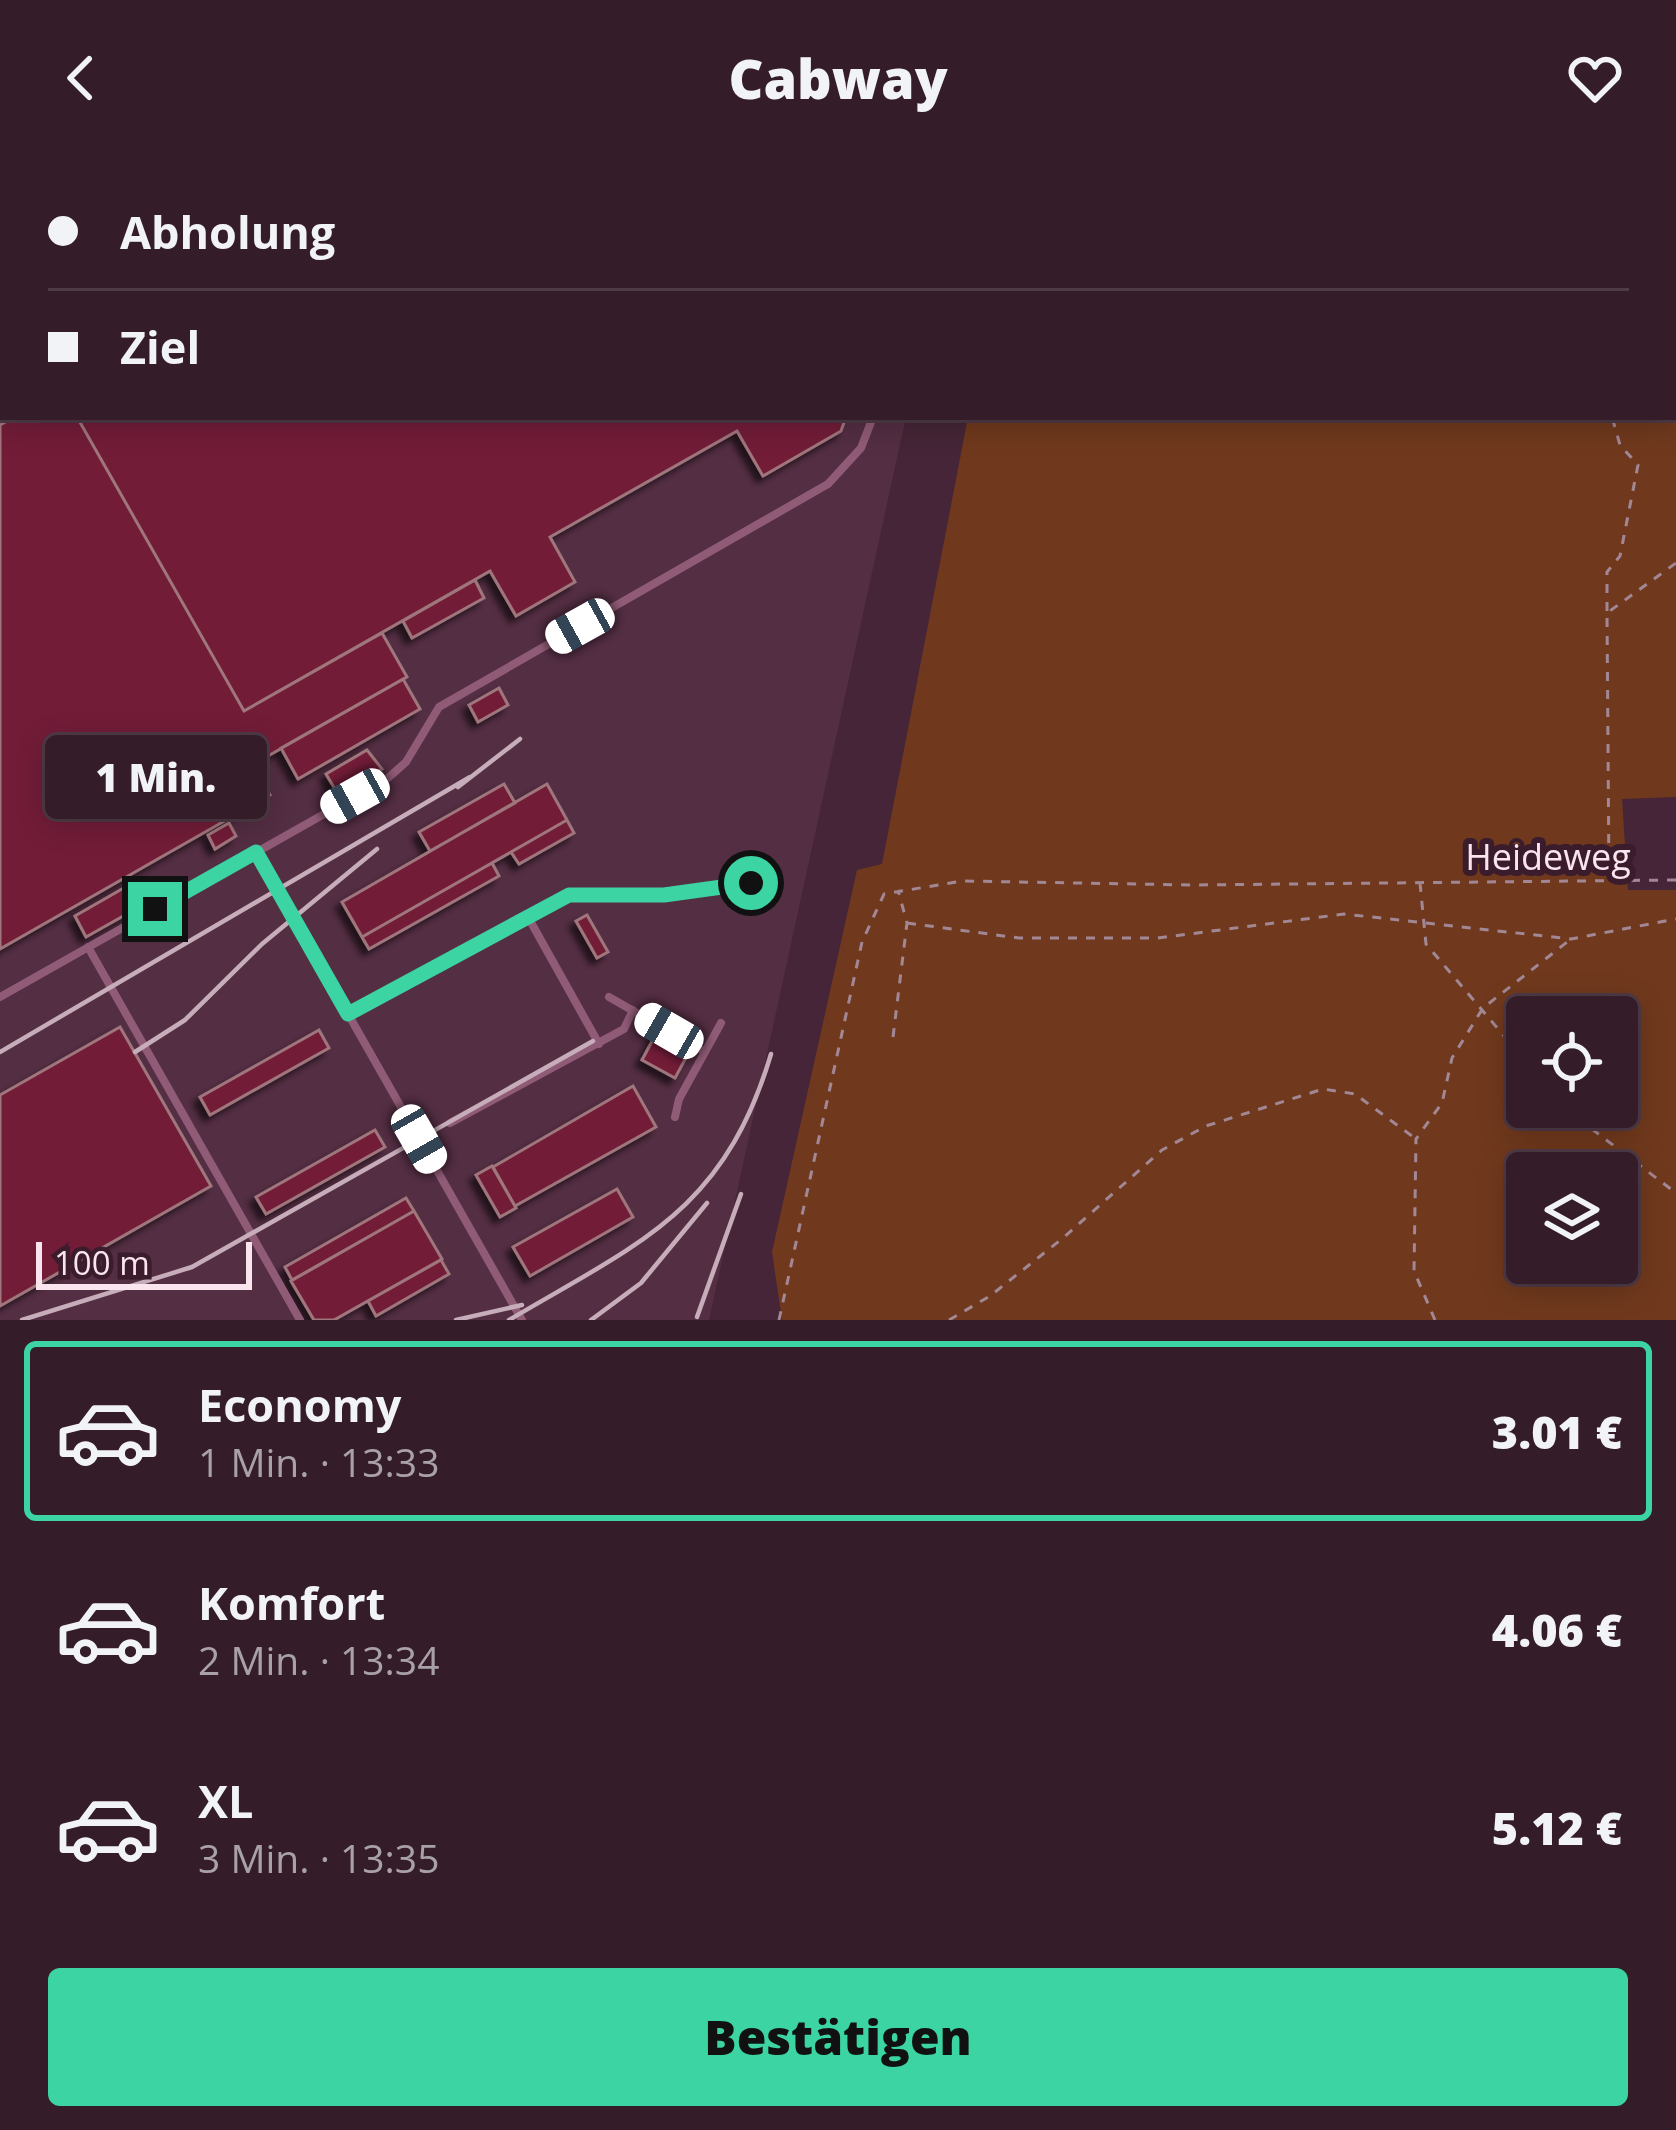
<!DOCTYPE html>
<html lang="de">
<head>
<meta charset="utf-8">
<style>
  body { margin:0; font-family:"Open Sans",sans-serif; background:#3f2935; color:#f1f3f6; height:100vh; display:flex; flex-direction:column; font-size:45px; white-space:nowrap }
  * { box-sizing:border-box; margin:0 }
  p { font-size:39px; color:#a9a1a8 }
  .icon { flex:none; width:66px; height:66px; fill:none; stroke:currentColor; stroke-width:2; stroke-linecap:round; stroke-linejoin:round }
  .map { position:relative; height:1164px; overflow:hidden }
  .sheet { display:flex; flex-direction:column; background:#341c29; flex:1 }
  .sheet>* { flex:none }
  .banner { position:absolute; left:0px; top:0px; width:1677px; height:264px; box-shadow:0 6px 30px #0003,0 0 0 3px #4e3a46; display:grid; align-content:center; height:264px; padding:0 48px; background:#341c29 }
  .fabs { position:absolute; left:1506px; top:840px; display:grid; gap:24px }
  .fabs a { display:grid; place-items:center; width:132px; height:132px; border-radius:12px; background:#341c29; box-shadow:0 6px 30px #0003,0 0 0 3px #4e3a46; font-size:60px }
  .scale { position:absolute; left:36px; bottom:30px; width:216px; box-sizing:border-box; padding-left:12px; border:6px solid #fae4ee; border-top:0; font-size:33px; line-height:42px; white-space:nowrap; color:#fae4ee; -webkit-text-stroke:9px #3a1c2d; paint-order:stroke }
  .end { position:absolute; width:54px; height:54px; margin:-27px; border:15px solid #3cd4a3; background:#111; box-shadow:0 0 0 6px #111 }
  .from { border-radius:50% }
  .bubble { position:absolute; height:84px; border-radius:12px; background:#341c29; box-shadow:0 6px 30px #0003,0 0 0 3px #4e3a46; font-size:39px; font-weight:800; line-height:84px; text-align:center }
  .car { position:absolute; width:36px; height:72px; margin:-36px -18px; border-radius:15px; box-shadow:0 0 9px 3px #0007; background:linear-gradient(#fff 24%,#345 0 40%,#fff 0 76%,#345 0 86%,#fff 0) }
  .banner b { display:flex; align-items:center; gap:42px; height:114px; font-size:45px }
  .banner b+b { border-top:3px solid #4e3a46 }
  .banner i { width:30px; height:30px; background:#f1f3f6 }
  ul { padding:21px 0 0; list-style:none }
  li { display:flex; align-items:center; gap:36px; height:180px; margin:0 24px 18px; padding:0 24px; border:6px solid transparent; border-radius:12px }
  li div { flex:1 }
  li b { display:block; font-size:45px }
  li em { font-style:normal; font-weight:800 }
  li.active { border-color:#3cd4a3 }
  li>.icon { width:108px; height:108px; stroke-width:1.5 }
  .cta { display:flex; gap:24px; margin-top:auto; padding:24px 48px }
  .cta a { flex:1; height:138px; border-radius:12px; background:#3cd4a3; color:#111; font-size:48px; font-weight:800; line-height:138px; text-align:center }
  header { display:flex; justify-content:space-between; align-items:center; height:156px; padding:0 48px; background:#341c29; font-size:54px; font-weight:800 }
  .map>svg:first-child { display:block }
  .built { fill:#542e43 }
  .green { fill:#70391d; fill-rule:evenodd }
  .building { fill:#721d37; stroke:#a0767d; stroke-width:3; filter:url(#shadow) }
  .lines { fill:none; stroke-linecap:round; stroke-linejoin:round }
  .path { stroke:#a28795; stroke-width:3; stroke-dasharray:9 9; stroke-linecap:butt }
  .lane { stroke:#905b77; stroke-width:8 }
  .rail { stroke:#c6adb9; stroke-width:4.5 }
  .route { stroke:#3cd4a3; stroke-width:15 }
  .labels { text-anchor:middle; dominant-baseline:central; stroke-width:12; stroke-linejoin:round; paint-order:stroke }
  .street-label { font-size:36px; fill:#fae4ee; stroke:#3a1c2d }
</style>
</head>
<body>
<header><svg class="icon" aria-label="back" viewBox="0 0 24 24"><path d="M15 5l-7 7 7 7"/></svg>Cabway<svg class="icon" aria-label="heart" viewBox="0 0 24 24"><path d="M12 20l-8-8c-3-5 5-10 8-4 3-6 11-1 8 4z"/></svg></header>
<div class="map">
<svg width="1676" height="1164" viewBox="0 0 1676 1164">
  <defs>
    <filter id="shadow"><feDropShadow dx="-6" dy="6" stdDeviation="3" flood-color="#0009"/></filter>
  </defs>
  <rect width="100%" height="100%" fill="#452537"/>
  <path class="built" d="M0 0H967L3 3V261H906L709 1164H0Z"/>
  <path class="green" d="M1019 0H1676V641L1622 643 1628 734H1676V1164H782L772 1096 857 714 882 708 968 261H1674V3ZM1527 861H1617V951H1527ZM1527 1017H1617V1107H1527Z"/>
  <path class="building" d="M14 261H77L244 555 382 477 407 521 252 609 270 639 0 793V269Z
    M77 261H846L841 275 763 320 737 275 550 381 575 426 516 460 490 415 244 555Z
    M475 424 484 442 412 482 403 465Z
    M403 523 420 553 298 623 281 592Z
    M499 532 508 549 478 566 469 549Z
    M367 594 382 613 338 638 326 618Z
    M504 628 515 647 430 695 419 676Z
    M547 628 567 664 362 781 342 746Z
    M567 664 574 677 519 708 511 696Z
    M229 667 236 680 215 693 208 679Z
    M492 707 499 720 369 793 362 781Z
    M129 729 141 750 86 781 75 760Z
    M587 759 608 796 597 802 576 765Z
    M120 871 211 1030 0 1150V939Z
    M319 874 329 892 210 959 200 941Z
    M657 876 688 898 675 922 642 904Z
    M633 930 656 971 515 1050 493 1011Z
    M375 974 385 991 266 1058 256 1041Z
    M492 1010 516 1052 500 1061 476 1019Z
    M617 1033 633 1061 530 1120 513 1091Z
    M406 1042 414 1055 292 1124 285 1111Z
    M414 1055 442 1103 334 1164H314L291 1125Z
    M441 1104 449 1118 376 1160 368 1145Z"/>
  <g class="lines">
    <path class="path" d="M1633 0V3
      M1636 3 1641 0
      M1607 455V416L1620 400 1638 309 1620 289 1612 261
      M1609 723 1607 457 1676 407
      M1420 727 1426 788 1527 907
      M907 767 1019 782H1158L1344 758 1571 783 1676 763
      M893 881 907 767 898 734
      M1563 951 1676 1037
      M779 1164 862 786 884 738 962 725 1193 729 1676 724
      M949 1164 990 1140 1063 1082 1162 994 1206 970 1323 933 1355 938 1416 983
      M1435 1164 1414 1115 1416 983 1442 947 1452 902 1483 852 1571 783"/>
    <path class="lane" d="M354 0 356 3
      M568 0 569 3
      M400 3 411 0
      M0 211 3 210
      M256 696 522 1164
      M528 761 599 888
      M88 791 300 1164
      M0 841 388 622 406 606 439 551 828 328 861 292 873 261
      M609 841 705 896
      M348 858 569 739H664L751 727
      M675 961 679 943 721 867
      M450 967 624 873 633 854"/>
    <path class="rail" d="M696 3 707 0
      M829 3 834 0
      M0 251 3 249
      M458 631 520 583
      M0 896 470 621
      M135 896 185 864 262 788 377 693
      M697 1161 741 1038
      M22 1164 192 1111 593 885
      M456 1164 522 1149
      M509 1164C639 1087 724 1056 771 898
      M591 1164 641 1127 707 1047"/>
  </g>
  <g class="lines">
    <path class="route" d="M155 753 256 696 348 858 569 739H664L751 727"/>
  </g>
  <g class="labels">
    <g class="street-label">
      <text x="1548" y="700">Heideweg</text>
    </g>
  </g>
</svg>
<div class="fabs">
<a><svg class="icon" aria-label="locate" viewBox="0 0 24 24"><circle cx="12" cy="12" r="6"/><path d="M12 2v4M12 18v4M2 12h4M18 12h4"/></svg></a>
<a><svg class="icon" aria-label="layers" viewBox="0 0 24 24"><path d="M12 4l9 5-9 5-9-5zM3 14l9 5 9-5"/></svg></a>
</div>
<div class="scale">100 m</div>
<i class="end from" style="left:751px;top:727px"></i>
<i class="end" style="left:155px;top:753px"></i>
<div class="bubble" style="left:45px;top:579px;width:222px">1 Min.</div>
<i class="car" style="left:580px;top:470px;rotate:241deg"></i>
<i class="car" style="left:355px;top:640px;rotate:241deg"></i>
<i class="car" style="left:669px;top:875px;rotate:300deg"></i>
<i class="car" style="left:419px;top:983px;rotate:150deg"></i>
<div class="banner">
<b><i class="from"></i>Abholung</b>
<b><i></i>Ziel</b>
</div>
</div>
<section class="sheet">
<ul>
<li class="active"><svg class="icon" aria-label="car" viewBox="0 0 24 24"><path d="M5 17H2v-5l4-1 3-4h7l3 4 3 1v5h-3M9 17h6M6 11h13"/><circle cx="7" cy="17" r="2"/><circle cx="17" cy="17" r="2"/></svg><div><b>Economy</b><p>1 Min. · 13:33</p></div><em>3.01 €</em></li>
<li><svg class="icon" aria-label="car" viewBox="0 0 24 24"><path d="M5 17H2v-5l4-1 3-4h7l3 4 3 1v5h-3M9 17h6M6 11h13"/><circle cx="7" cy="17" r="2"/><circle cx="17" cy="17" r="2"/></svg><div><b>Komfort</b><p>2 Min. · 13:34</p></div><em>4.06 €</em></li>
<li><svg class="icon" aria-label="car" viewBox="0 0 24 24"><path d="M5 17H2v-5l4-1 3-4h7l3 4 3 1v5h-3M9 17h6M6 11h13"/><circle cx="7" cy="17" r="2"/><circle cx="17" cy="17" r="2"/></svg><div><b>XL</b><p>3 Min. · 13:35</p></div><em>5.12 €</em></li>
</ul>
<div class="cta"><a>Bestätigen</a></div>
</section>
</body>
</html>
